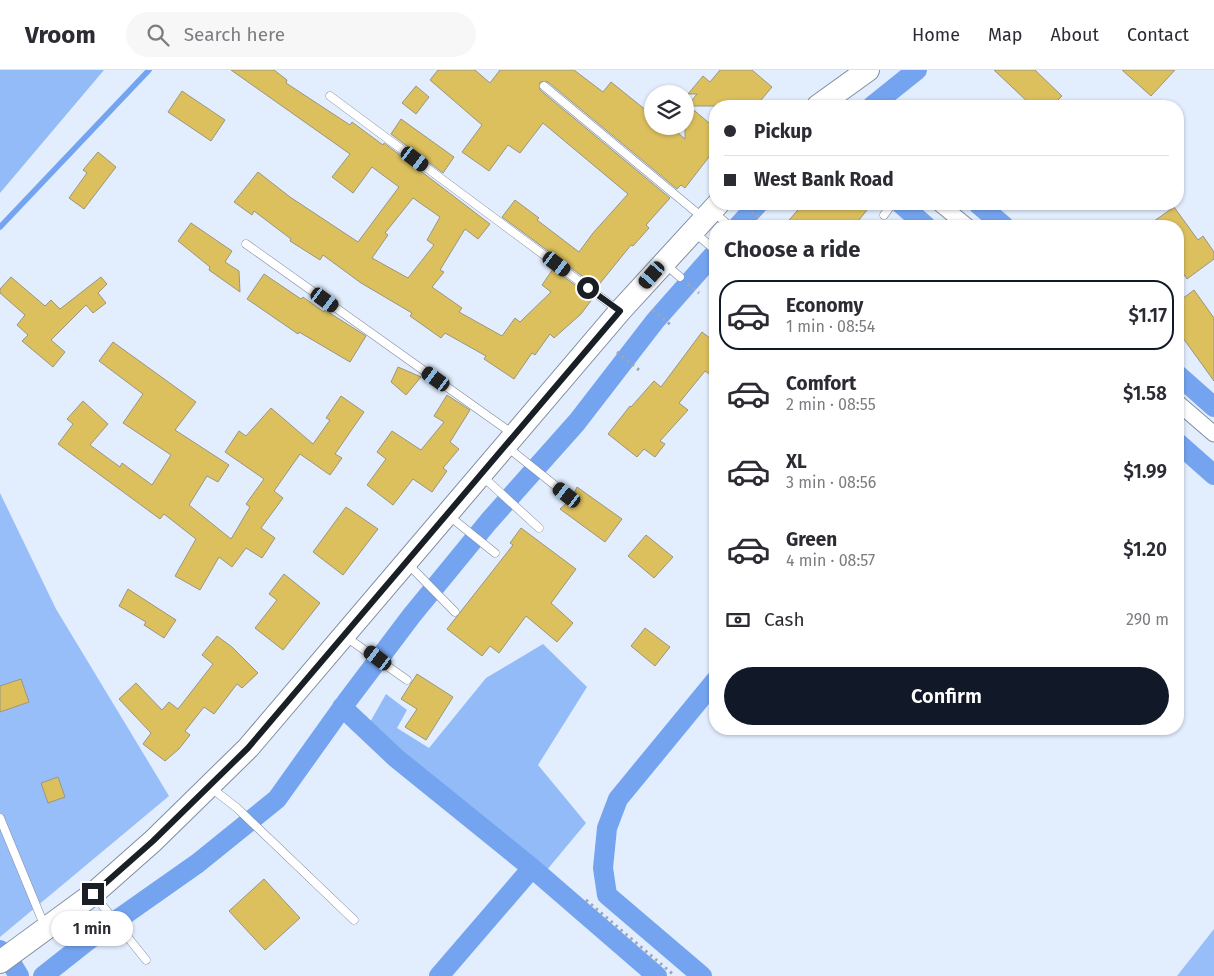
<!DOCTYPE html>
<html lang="en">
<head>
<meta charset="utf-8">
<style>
  body { margin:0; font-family:"Fira Sans",sans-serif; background:#f7f7f7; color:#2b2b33; height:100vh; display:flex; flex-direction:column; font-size:19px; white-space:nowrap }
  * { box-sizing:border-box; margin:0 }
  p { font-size:16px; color:#7c7c81 }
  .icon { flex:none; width:28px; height:28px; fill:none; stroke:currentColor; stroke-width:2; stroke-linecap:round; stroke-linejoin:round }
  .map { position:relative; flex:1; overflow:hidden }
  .drawer { position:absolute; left:709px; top:150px; width:475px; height:515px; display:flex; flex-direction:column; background:#fff; border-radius:20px; box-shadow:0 1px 4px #0004 }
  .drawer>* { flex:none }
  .banner { position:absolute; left:709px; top:30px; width:475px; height:110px; border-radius:20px; box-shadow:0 1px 4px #0004; display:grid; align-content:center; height:110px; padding:0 15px; background:#fff }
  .tools { position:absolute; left:644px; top:15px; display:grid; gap:10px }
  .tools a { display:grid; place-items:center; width:50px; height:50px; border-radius:50%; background:#fff; box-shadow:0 1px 4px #0004; font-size:25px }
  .end { position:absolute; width:22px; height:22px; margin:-11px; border:6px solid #1a1f26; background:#fff; box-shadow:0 0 0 2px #fff }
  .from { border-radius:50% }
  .bubble { position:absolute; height:35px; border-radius:18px; background:#fff; box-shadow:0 1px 4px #0004; font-size:16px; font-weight:600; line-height:35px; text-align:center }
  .car { position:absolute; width:15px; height:30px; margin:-15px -8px; border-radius:6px; box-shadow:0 0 4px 1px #0007; background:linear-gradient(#222 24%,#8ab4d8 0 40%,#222 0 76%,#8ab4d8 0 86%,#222 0) }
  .banner b { display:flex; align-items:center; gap:18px; height:48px; font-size:19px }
  .banner b+b { border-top:1px solid #e1e1e2 }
  .banner i { width:12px; height:12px; background:#2b2b33 }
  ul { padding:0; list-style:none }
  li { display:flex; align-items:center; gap:15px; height:70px; margin:0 10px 8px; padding:0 5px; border:2px solid transparent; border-radius:20px }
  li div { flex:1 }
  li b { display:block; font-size:19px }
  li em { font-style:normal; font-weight:600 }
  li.current { border-color:#111827 }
  li>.icon { width:45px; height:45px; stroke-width:1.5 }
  h2 { padding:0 15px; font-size:22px; line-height:60px }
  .pay { display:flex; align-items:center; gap:12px; height:55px; padding:0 15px; font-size:19px }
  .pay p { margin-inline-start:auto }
  .button { display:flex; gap:10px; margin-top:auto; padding:10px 15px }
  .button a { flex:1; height:58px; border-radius:30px; background:#111827; color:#fff; font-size:20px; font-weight:600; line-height:58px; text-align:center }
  header { display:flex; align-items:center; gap:30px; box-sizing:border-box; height:70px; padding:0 25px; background:#fff; border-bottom:1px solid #e1e1e2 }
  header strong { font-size:24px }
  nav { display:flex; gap:28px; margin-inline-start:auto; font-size:18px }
  .search { width:350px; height:45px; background:#f7f7f7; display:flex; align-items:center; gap:12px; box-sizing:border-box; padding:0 18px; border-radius:28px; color:#7c7c81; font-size:19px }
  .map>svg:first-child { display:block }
  .green { fill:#98bef9 }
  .forest { fill:#93bbf7 }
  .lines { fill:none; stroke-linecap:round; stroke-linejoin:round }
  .stream { stroke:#74a4ef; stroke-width:5.5 }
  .canal { stroke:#74a4ef; stroke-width:20 }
  .building { fill:#dcc05e; stroke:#9b957f; fill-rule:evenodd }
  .service-casing { stroke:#818da0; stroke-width:9 }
  .minor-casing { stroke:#818da0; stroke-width:17 }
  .primary-casing { stroke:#818da0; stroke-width:24 }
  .path { stroke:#9da6b4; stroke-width:3; stroke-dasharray:2.5 4; stroke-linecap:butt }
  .service { stroke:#fff; stroke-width:8 }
  .minor { stroke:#fff; stroke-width:15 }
  .primary { stroke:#fff; stroke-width:22 }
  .route { stroke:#1a1f26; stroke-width:6 }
</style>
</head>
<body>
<header>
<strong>Vroom</strong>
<div class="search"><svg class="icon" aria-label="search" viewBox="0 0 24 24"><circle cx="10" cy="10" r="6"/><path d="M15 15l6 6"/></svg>Search here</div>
<nav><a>Home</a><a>Map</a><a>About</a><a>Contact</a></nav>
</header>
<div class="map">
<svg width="1214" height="906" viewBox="0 0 1214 906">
  <rect width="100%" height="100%" fill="#e2edfe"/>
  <path class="green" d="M0 423 56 539 169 726 0 867Z
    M1214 859V906H1177Z"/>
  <path class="forest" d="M0 0H104L0 123Z
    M543 574 587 617 538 695 586 753 541 807 369 654 386 624 407 640 397 658 429 678 486 608Z"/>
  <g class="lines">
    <path class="stream" d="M0 157 149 0"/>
    <path class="canal" d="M872 36 917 0
      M901 134 926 156
      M978 134 1004 156
      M738 156 758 134
      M1178 305 1214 337
      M1178 373 1214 405
      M342 637 396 688 532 798 657 906
      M0 880 10 891 19 906
      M43 906 90 869 198 793 277 729 347 631 412 545 489 451 577 352 655 251 715 183
      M439 906 532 798
      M702 906 607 825 603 798 607 758 618 729 715 611"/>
  </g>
  <path class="building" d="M231 0H274L287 10 286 13 350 55 352 52 383 75 384 73 490 154 478 169 465 159 440 200 444 202 432 217 462 238 459 242 502 266 515 248 520 252 551 222 542 215 553 199 593 228 581 244 554 268 550 264 535 285 532 283 514 309 484 289 486 286 445 263 441 268 410 246 412 243 361 213 323 185 320 190 290 171 291 169 254 141 252 145 234 132 258 102 290 127 358 172 399 117 372 97 353 123 332 107 350 84ZM413 128 440 147 427 170 434 175 408 208 372 188 388 165 385 163Z
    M438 0H475L490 13 500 0H574L603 22 611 12 652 45V56H665L668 59 670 56 685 69V33L688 35 697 24H688L703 6 710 12 720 0H752L772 17 756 36H689L715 58V79L685 118 681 115 677 119 548 12H540V20L670 128 646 155 649 158 633 176 631 175 597 217 502 147 515 130 539 148 537 150 579 182 593 163 628 124 543 53 520 83 508 75 489 101 462 82 482 55 430 10Z
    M994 0H1035L1062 26 1052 36H1032Z
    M1122 0H1175L1151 26Z
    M416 16 429 27 416 44 402 33Z
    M182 21 225 50 211 71 168 42Z
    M401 49 454 87 443 103 391 64Z
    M98 82 116 97 84 139 69 128 87 103 83 100Z
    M803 134H872L854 156H784Z
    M1174 137 1198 170 1203 166 1214 182V189L1187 209 1178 195V156H1147Z
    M191 153 232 181 225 192 239 201 240 222 209 200 210 197 178 171Z
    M264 204 301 229 303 227 324 242 325 240 366 266 350 292 299 262 298 264 247 229Z
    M11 207 45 236 51 230 60 239 101 207 107 214 98 223 106 233 93 243 86 235 51 270 65 282 53 297 22 271 28 265 17 255 25 245 0 223V219Z
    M1194 220 1214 248V311L1183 268 1178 272V232Z
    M702 262 715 272V308L705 301 679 333 688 340 660 371 665 374 655 387 644 379 637 387 608 364 630 336 631 337 654 311 661 317Z
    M113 272 196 332 175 360 229 395 218 412 207 406 189 435 231 469 250 437 246 434 264 409 225 382 239 361 246 366 271 338 313 374 330 350 326 348 341 326 364 342 335 384 342 388 330 405 300 384 274 421 283 428 261 458 275 468 262 488 246 478 232 497 219 487 200 520 175 506 196 469 164 444 160 449 58 374 73 354 67 349 83 331 108 354 90 375 120 397 122 393 152 415 171 385 123 353 143 324 99 291Z
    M398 297 421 307 406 325 391 312Z
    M447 325 470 340 450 372 459 379 443 398 447 401 432 422 413 409 393 435 367 415 386 389 377 382 392 361 421 380 444 352 434 346Z
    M577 417 622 449 605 472 560 439 572 428Z
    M346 437 378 459 343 505 313 482Z
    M521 458 576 499 551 533 573 553 557 572 526 546 499 583 490 576 482 586 447 559 513 475 510 473Z
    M646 465 673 487 654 508 628 486Z
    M284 504 320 533 283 580 255 558 277 530 269 524Z
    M128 519 176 550 164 568 144 555 146 552 119 536Z
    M645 558 670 577 655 596 631 576Z
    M217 566 232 577 258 603 242 618 237 614 214 644 204 637 185 661 190 665 179 679 165 691 143 674 151 663 119 629 136 613 162 640 169 632 178 639 213 594 202 585Z
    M417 604 453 627 426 670 405 657 417 639 401 629Z
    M21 609 29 632 0 642V616Z
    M58 707 65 727 48 733 41 713Z
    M264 809 300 848 265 880 229 841Z"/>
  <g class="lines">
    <g class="service-casing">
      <path id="service" d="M544 16 702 147
        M330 26 618 240
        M713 142 725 152
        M884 145 892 134
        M694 162 715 180
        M246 174 513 364
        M665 194 680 207
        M506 376 567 425
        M481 405 539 458
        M448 445 495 483
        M408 494 455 542
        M346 567 407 610
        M210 717 237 738 354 850
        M0 748 45 857
        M94 825 146 890"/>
    </g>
    <g class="minor-casing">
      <path id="minor" d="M940 134 967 156
        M1178 333 1214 364"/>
    </g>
    <g class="primary-casing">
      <path id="primary" d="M818 36 868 0
        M0 892 93 824 153 771 248 678 620 241 718 134"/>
    </g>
    <path class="path" d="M741 134 760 148
      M688 214 699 223
      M653 240 672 256
      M617 282 639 300
      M586 830 675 906"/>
    <use href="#service" class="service"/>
    <use href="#minor" class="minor"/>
    <use href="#primary" class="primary"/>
  </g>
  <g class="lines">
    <path class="route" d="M93 824 153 771 248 678 620 241 588 218"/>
  </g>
</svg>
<div class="tools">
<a><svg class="icon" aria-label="layers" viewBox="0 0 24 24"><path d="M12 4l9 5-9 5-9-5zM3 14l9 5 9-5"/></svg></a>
</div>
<i class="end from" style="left:588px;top:218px"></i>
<i class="end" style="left:93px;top:824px"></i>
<div class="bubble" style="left:51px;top:841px;width:82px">1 min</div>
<i class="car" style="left:415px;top:89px;rotate:127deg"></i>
<i class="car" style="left:557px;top:194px;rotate:127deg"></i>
<i class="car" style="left:652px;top:205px;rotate:221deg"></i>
<i class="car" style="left:325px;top:230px;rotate:126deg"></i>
<i class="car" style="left:436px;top:309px;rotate:306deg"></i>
<i class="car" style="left:567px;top:425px;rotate:308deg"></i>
<i class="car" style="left:378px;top:588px;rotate:307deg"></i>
<div class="banner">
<b><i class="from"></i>Pickup</b>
<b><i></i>West Bank Road</b>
</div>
<section class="drawer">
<h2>Choose a ride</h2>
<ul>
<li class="current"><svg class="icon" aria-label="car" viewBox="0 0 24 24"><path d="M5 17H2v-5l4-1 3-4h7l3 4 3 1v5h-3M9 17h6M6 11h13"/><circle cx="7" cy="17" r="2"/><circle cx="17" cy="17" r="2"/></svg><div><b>Economy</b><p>1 min · 08:54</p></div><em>$1.17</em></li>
<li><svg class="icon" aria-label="car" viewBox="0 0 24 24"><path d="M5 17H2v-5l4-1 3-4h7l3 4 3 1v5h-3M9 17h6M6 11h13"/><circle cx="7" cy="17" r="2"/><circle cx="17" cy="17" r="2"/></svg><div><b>Comfort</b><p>2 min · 08:55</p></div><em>$1.58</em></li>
<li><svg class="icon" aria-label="car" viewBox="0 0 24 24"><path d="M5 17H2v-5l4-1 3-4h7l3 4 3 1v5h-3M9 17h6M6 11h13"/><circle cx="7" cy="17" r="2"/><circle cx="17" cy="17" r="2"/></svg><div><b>XL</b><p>3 min · 08:56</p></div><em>$1.99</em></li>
<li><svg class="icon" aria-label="car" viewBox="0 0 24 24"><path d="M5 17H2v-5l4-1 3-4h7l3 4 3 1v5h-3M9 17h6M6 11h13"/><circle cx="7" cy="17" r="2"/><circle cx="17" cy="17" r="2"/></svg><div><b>Green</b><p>4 min · 08:57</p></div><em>$1.20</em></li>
</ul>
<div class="pay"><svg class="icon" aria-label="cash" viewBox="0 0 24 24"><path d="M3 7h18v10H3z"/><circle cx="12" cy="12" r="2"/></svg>Cash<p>290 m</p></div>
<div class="button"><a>Confirm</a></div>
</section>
</div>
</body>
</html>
